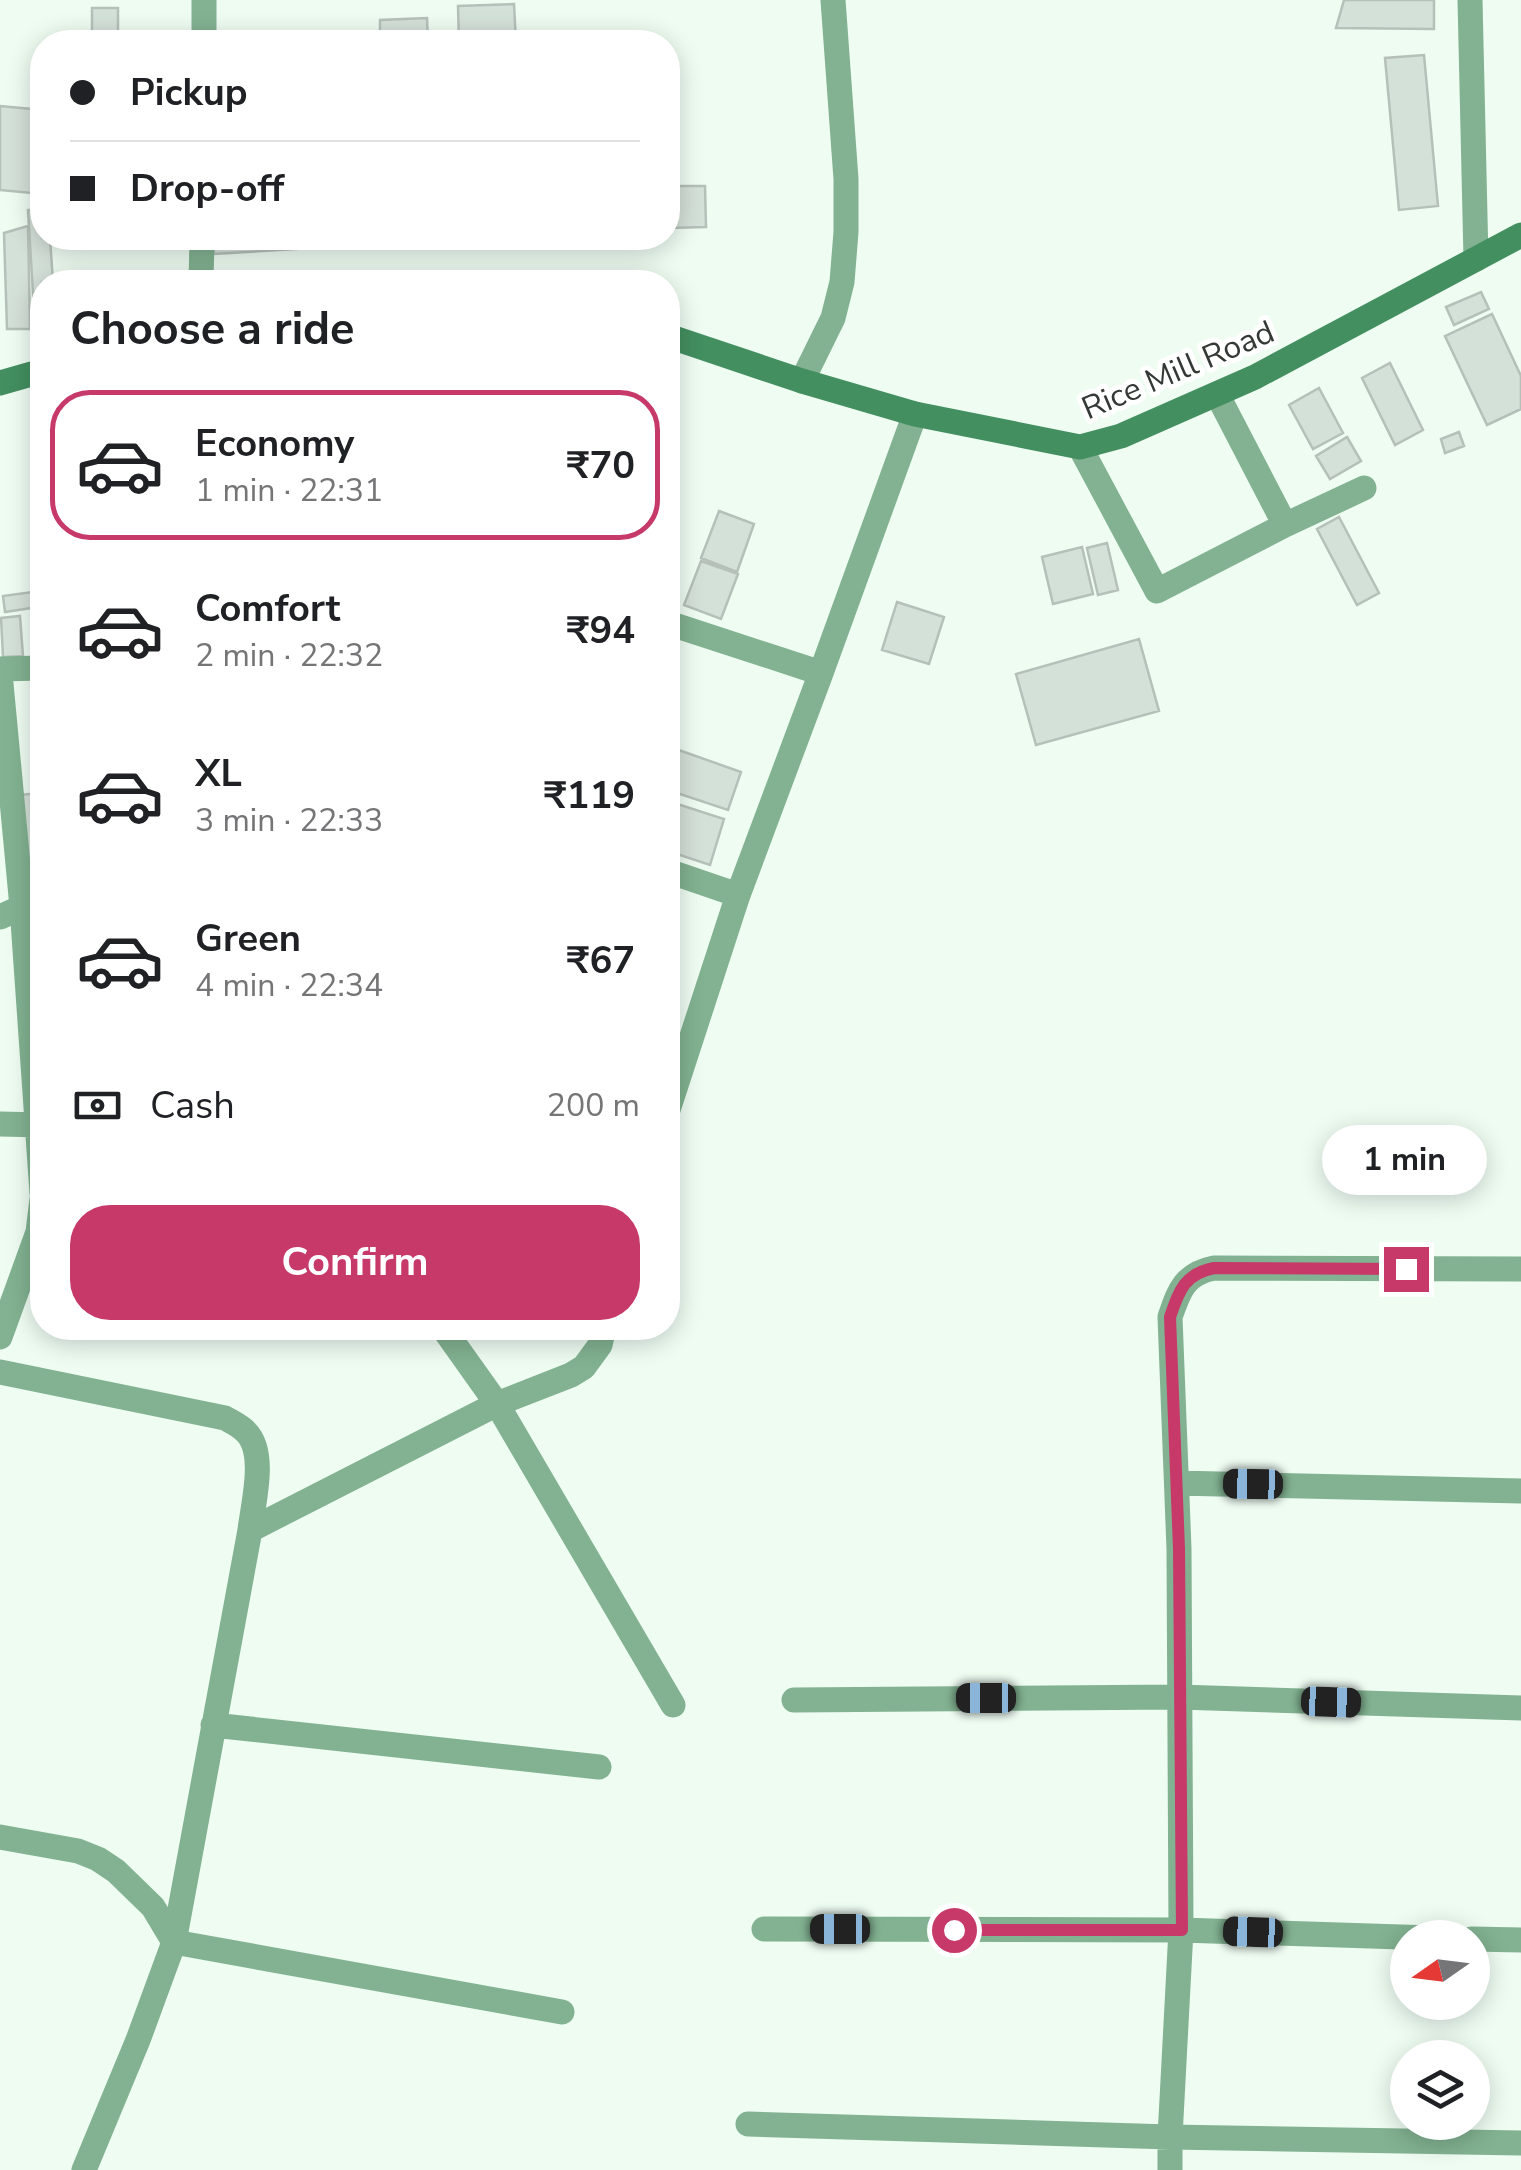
<!DOCTYPE html>
<html lang="en">
<head>
<meta charset="utf-8">
<style>
  body { margin:0; font-family:"Nunito Sans",sans-serif; background:#f2f2f2; color:#202124; height:100vh; display:flex; flex-direction:column; font-size:38px; white-space:nowrap }
  * { box-sizing:border-box; margin:0 }
  p { font-size:32px; color:#757577 }
  .icon { flex:none; width:55px; height:55px; fill:none; stroke:currentColor; stroke-width:2; stroke-linecap:round; stroke-linejoin:round }
  .map { position:relative; flex:1; overflow:hidden }
  .side { position:absolute; left:30px; top:270px; width:650px; height:1070px; display:flex; flex-direction:column; background:#fff; border-radius:40px; box-shadow:0 5px 25px #0003 }
  .side>* { flex:none }
  .guide { position:absolute; left:30px; top:30px; width:650px; height:220px; border-radius:40px; box-shadow:0 5px 25px #0003; display:grid; align-content:center; height:220px; padding:0 40px; background:#fff }
  .needle { width:65px; rotate:256deg }
  .buttons { position:absolute; left:1390px; top:1920px; display:grid; gap:20px }
  .buttons a { display:grid; place-items:center; width:100px; height:100px; border-radius:50%; background:#fff; box-shadow:0 5px 25px #0003; font-size:50px }
  .end { position:absolute; width:45px; height:45px; margin:-22px; border:12px solid #c63969; background:#fff; box-shadow:0 0 0 5px #fff }
  .from { border-radius:50% }
  .bubble { position:absolute; height:70px; border-radius:35px; background:#fff; box-shadow:0 5px 25px #0003; font-size:32px; font-weight:700; line-height:70px; text-align:center }
  .car { position:absolute; width:30px; height:60px; margin:-30px -15px; border-radius:12px; box-shadow:0 0 8px 2px #0007; background:linear-gradient(#222 24%,#8ab4d8 0 40%,#222 0 76%,#8ab4d8 0 86%,#222 0) }
  .guide b { display:flex; align-items:center; gap:35px; height:95px; font-size:38px }
  .guide b+b { border-top:2px solid #e0e0e0 }
  .guide i { width:25px; height:25px; background:#202124 }
  ul { padding:0; list-style:none }
  li { display:flex; align-items:center; gap:30px; height:150px; margin:0 20px 15px; padding:0 20px; border:5px solid transparent; border-radius:40px }
  li div { flex:1 }
  li b { display:block; font-size:38px }
  li em { font-style:normal; font-weight:700 }
  li.active { border-color:#c63969 }
  li>.icon { width:90px; height:90px; stroke-width:1.5 }
  h2 { padding:0 40px; font-size:45px; line-height:120px }
  .pay { display:flex; align-items:center; gap:25px; height:110px; padding:0 40px; font-size:38px }
  .pay p { margin-inline-start:auto }
  .button { display:flex; gap:20px; margin-top:auto; padding:20px 40px }
  .button a { flex:1; height:115px; border-radius:40px; background:#c63969; color:#fff; font-size:40px; font-weight:700; line-height:115px; text-align:center }
  .map>svg:first-child { display:block }
  .building { fill:#d4e1d8; stroke:#b5c1b8; stroke-width:2.5 }
  .lines { fill:none; stroke-linecap:round; stroke-linejoin:round }
  .street { stroke:#82b291; stroke-width:25 }
  .secondary { stroke:#438f60; stroke-width:25 }
  .route { stroke:#c63969; stroke-width:12 }
  .labels { text-anchor:middle; dominant-baseline:central; stroke-width:10; stroke-linejoin:round; paint-order:stroke }
  .street-label { font-size:32px; fill:#343935; stroke:#fff }
</style>
</head>
<body>
<div class="map">
<svg width="1521" height="2170" viewBox="0 0 1521 2170">
  <rect width="100%" height="100%" fill="#eefcf2"/>
  <path class="building" d="M1344 0H1434V29L1336 28Z
    M514 4 516 42H459L458 6Z
    M92 8H118V42H92Z
    M427 18 428 42H361H380V20Z
    M1424 55 1438 206 1399 210 1385 58Z
    M0 106 42 110V194L0 190Z
    M668 186H705L706 227 668 228Z
    M28 210H42V238H50L53 282H42V326L35 327Z
    M28 226 30 329H7L4 233Z
    M213 238H328V247L214 254Z
    M1481 292 1489 309 1454 325 1446 307Z
    M1492 314 1521 376V409L1487 425 1445 336Z
    M1390 363 1423 430 1395 445 1362 378Z
    M1319 388 1343 433 1313 449 1289 405Z
    M1459 432 1464 446 1445 453 1441 439Z
    M1347 437 1361 461 1330 479 1316 456Z
    M719 511 754 524 737 572 701 558Z
    M1339 517 1379 593 1357 605 1317 529Z
    M1107 543 1118 590 1098 595 1087 548Z
    M1082 547 1093 594 1053 604 1042 557Z
    M701 561 738 574 721 619 684 605Z
    M32 592 38 607 5 612 3 596Z
    M897 602 944 617 929 664 882 650Z
    M20 616 23 656 3 657 1 618Z
    M1139 639 1159 711 1036 745 1016 674Z
    M673 748 741 772 728 810 668 790V764Z
    M42 793V883L27 884 19 795Z
    M668 801 724 819 710 865 668 851Z
    M42 926V1038L28 928Z"/>
  <g class="lines">
    <path class="street" d="M1470 0 1476 259
      M204 42V0
      M201 282 202 238
      M802 381 833 318 842 282 846 232V179L833 0
      M1217 394 1285 525
      M1080 447 1157 591 1285 525 1364 488
      M668 623 821 673
      M0 669 42 668
      M0 673 22 907 42 1193
      M668 871 738 895
      M0 917 22 907 42 905
      M668 1110 738 895 821 673 915 414
      M0 1124 42 1125
      M443 1328 497 1404 673 1705
      M0 1337 38 1232 42 1199
      M0 1372 225 1418C232 1422 241 1426 246 1432 267 1453 253 1503 250 1530L174 1942 138 2040 84 2170
      M1177 1483 1521 1491
      M250 1530 497 1404 571 1375 584 1367 600 1345 604 1328
      M794 1700 1179 1697 1521 1708
      M213 1725 599 1767
      M0 1837 78 1851 98 1859 116 1871 153 1907 174 1942 562 2012
      M764 1929 1181 1930 1432 1938
      M1472 1939 1521 1940
      M748 2124 1170 2137 1521 2143
      M1170 2170V2137L1181 1930 1179 1549 1170 1317C1179 1291 1184 1274 1214 1268L1521 1269"/>
    <path class="secondary" d="M668 336 802 381 915 414 1080 447 1121 436 1255 377 1521 235
      M0 383 42 371"/>
  </g>
  <g class="lines">
    <path class="route" d="M954 1930H1182L1179 1549 1170 1317C1179 1291 1184 1274 1214 1268L1406 1269"/>
  </g>
  <g class="labels">
    <g class="street-label">
      <text transform="translate(1178 370) rotate(-23)">Rice Mill Road</text>
    </g>
  </g>
</svg>
<div class="buttons">
<a><svg class="needle" viewBox="-14 -14 28 28"><path d="M0-13l5 13h-10z" fill="#e53935"/><path d="M0 13l5-13h-10z" fill="#757577"/></svg></a>
<a><svg class="icon" aria-label="layers" viewBox="0 0 24 24"><path d="M12 4l9 5-9 5-9-5zM3 14l9 5 9-5"/></svg></a>
</div>
<i class="end from" style="left:954px;top:1930px"></i>
<i class="end" style="left:1406px;top:1269px"></i>
<div class="bubble" style="left:1322px;top:1125px;width:165px">1 min</div>
<i class="car" style="left:1253px;top:1484px;rotate:271deg"></i>
<i class="car" style="left:986px;top:1698px;rotate:270deg"></i>
<i class="car" style="left:1331px;top:1702px;rotate:92deg"></i>
<i class="car" style="left:840px;top:1929px;rotate:270deg"></i>
<i class="car" style="left:1253px;top:1932px;rotate:272deg"></i>
<div class="guide">
<b><i class="from"></i>Pickup</b>
<b><i></i>Drop-off</b>
</div>
<section class="side">
<h2>Choose a ride</h2>
<ul>
<li class="active"><svg class="icon" aria-label="car" viewBox="0 0 24 24"><path d="M5 17H2v-5l4-1 3-4h7l3 4 3 1v5h-3M9 17h6M6 11h13"/><circle cx="7" cy="17" r="2"/><circle cx="17" cy="17" r="2"/></svg><div><b>Economy</b><p>1 min · 22:31</p></div><em>₹70</em></li>
<li><svg class="icon" aria-label="car" viewBox="0 0 24 24"><path d="M5 17H2v-5l4-1 3-4h7l3 4 3 1v5h-3M9 17h6M6 11h13"/><circle cx="7" cy="17" r="2"/><circle cx="17" cy="17" r="2"/></svg><div><b>Comfort</b><p>2 min · 22:32</p></div><em>₹94</em></li>
<li><svg class="icon" aria-label="car" viewBox="0 0 24 24"><path d="M5 17H2v-5l4-1 3-4h7l3 4 3 1v5h-3M9 17h6M6 11h13"/><circle cx="7" cy="17" r="2"/><circle cx="17" cy="17" r="2"/></svg><div><b>XL</b><p>3 min · 22:33</p></div><em>₹119</em></li>
<li><svg class="icon" aria-label="car" viewBox="0 0 24 24"><path d="M5 17H2v-5l4-1 3-4h7l3 4 3 1v5h-3M9 17h6M6 11h13"/><circle cx="7" cy="17" r="2"/><circle cx="17" cy="17" r="2"/></svg><div><b>Green</b><p>4 min · 22:34</p></div><em>₹67</em></li>
</ul>
<div class="pay"><svg class="icon" aria-label="cash" viewBox="0 0 24 24"><path d="M3 7h18v10H3z"/><circle cx="12" cy="12" r="2"/></svg>Cash<p>200 m</p></div>
<div class="button"><a>Confirm</a></div>
</section>
</div>
</body>
</html>
